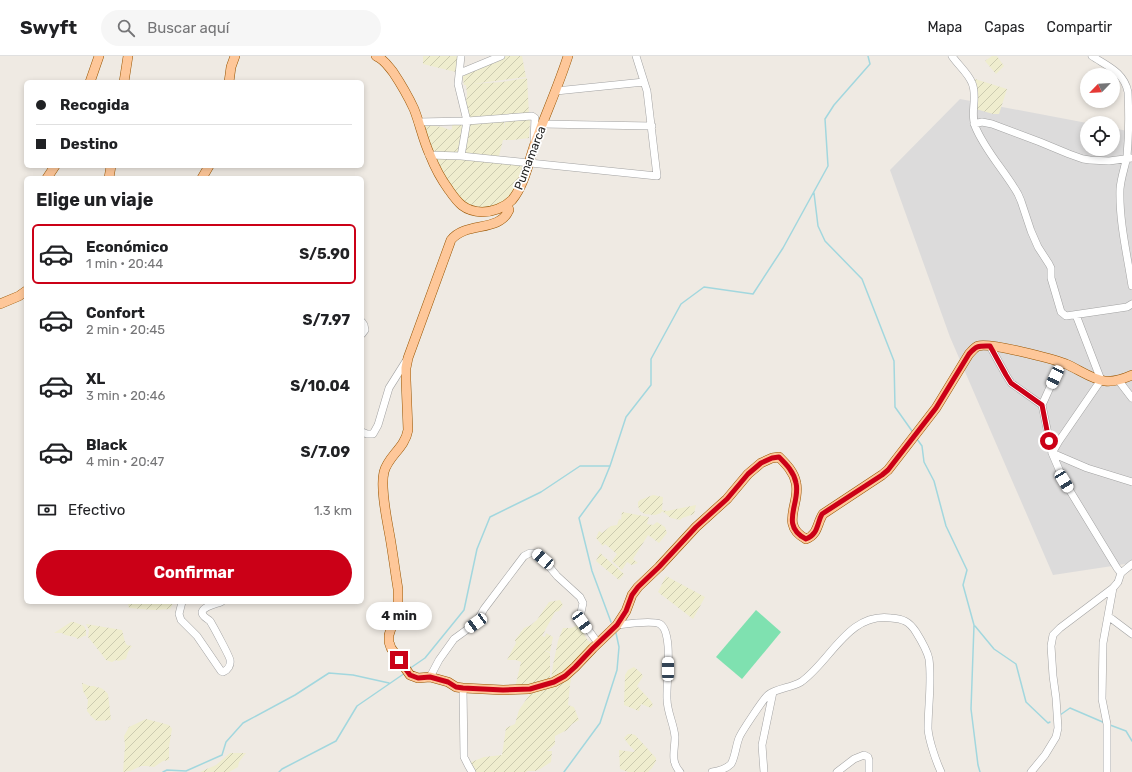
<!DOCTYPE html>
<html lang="es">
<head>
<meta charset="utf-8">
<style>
  body { margin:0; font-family:Rubik,sans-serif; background:#f6f6f6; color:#202124; height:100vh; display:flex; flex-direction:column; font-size:15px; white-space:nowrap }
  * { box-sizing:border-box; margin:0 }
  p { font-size:13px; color:#757577 }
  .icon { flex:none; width:22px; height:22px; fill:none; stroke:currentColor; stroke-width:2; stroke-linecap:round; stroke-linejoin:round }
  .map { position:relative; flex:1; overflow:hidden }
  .drawer { position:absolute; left:24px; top:120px; width:340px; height:428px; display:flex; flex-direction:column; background:#fff; border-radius:6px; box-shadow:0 2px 6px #0003 }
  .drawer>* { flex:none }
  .top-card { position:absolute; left:24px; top:24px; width:340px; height:88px; border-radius:6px; box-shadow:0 2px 6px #0003; display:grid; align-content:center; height:88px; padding:0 12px; background:#fff }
  .needle { width:26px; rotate:245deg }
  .tools { position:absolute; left:1080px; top:12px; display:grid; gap:8px }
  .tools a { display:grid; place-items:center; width:40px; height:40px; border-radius:50%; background:#fff; box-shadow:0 2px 6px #0003; font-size:20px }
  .end { position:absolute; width:18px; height:18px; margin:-9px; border:5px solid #cb0017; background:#fff; box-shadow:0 0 0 2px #fff }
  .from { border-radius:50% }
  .bubble { position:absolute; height:28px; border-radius:14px; background:#fff; box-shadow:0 2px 6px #0003; font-size:13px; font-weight:700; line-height:28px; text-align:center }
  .car { position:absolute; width:12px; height:24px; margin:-12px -6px; border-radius:5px; box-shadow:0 0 3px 1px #0007; background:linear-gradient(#fff 24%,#345 0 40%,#fff 0 76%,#345 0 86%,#fff 0) }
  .top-card b { display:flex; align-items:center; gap:14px; height:38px; font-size:15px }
  .top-card b+b { border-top:1px solid #e0e0e0 }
  .top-card i { width:10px; height:10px; background:#202124 }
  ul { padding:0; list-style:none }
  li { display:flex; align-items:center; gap:12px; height:60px; margin:0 8px 6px; padding:0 4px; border:2px solid transparent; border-radius:6px }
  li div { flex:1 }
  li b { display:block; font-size:15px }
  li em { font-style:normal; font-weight:700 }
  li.selected { border-color:#cb0017 }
  li>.icon { width:36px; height:36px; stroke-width:1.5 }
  h2 { padding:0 12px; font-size:18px; line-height:48px }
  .pay { display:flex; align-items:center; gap:10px; height:44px; padding:0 12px; font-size:15px }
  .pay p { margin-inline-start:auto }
  .cta { display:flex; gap:8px; margin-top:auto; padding:8px 12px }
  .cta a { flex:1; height:46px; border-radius:24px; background:#cb0017; color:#fff; font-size:16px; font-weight:700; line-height:46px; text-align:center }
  header { display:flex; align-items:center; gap:24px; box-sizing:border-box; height:56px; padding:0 20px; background:#fff; border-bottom:1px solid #e0e0e0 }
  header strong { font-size:19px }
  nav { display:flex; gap:22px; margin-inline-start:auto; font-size:14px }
  .search { width:280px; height:36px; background:#f6f6f6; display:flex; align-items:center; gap:10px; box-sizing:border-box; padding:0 14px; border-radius:22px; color:#757577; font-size:15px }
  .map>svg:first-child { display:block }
  .residential { fill:#dcdbdb }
  .farmland { fill:url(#farmland-furrows) }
  .pitch { fill:#7fe1b0 }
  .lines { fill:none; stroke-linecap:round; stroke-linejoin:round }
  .stream { stroke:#a2d7de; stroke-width:1.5 }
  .minor-casing { stroke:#a2a2a2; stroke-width:8 }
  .major-casing { stroke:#975400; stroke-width:10 }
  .minor { stroke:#fff; stroke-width:7 }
  .major { stroke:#fec799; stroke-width:9 }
  .route { stroke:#cb0017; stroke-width:5 }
  .labels { text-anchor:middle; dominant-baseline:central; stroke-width:3.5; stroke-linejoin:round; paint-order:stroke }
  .street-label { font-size:12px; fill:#1e1e1e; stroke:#fff }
</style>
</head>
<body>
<header>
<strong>Swyft</strong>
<div class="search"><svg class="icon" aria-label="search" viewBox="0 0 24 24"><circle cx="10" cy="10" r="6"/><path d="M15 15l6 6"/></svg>Buscar aquí</div>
<nav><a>Mapa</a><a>Capas</a><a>Compartir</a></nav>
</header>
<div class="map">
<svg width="1132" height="716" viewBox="0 0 1132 716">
  <defs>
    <pattern id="farmland-furrows" width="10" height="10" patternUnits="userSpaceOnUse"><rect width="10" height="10" fill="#efedce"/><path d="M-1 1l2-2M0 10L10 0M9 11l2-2" fill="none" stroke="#cccbb0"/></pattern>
  </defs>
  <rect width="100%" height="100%" fill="#efeae3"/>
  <path class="residential" d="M960 43 1087 67V93H1113V72L1132 76V507L1053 519 950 281 890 114Z"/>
  <path class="farmland" d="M423 0H460L456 16 423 8Z
    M505 0H522L526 21 472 28 502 26 527 22 529 58 468 62 466 46 467 38 466 29H464L462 18 496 3Z
    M992 0H997L1004 10 996 18 985 5Z
    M975 23 1007 33 999 58H993L976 53 973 28Z
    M527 61 530 65 529 82 513 84H503L499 100 494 101 464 98 470 67 504 64 505 74V64Z
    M423 68 442 71 450 74 452 73V69L463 68 458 97 434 96Z
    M435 100 523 109 514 134 505 144 496 150 485 152 468 148 459 142 452 134Z
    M653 439 663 441 662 454 667 455 696 449 694 458 682 462 680 464 671 462 662 455 661 457 655 459 645 458 640 455 638 450V446L640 444Z
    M622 456 649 461 647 468 653 469 657 466 665 471 667 477 659 487 648 479 633 503 638 507 632 509 627 506 622 514 612 505 617 498 605 488 603 490 596 482 599 475 602 477 611 470 617 469 619 463 621 464Z
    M600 497 624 518 619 524 596 505Z
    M666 520 705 541 693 563 658 536Z
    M560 544 563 549 559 555 555 556 542 580 545 581 546 577 553 581 550 596 543 594 550 597V625L515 632 521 606 516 604H507L516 587 515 584 524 572 531 569 537 564 549 546Z
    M133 546H174L170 553 154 554 129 552 128 548Z
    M71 566H74L84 570 86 574V580H84L78 583 75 581 65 579 62 577H54Z
    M86 568 122 574 125 586 127 589 132 590 128 596 126 603 118 605 116 604 112 606 106 604 100 596 88 581 89 574Z
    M579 569 588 585 591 586V589L569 614 551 624 553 609 558 585 563 572H571Z
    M634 611 641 617 643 620 637 630 651 645 653 649 651 652 641 648 639 655 624 649 625 619 628 614Z
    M572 620 570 628 568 649 574 651 579 664 572 668 567 674 555 680V688L549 694 546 695H552L551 706 540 713 535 715H528L526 716H476L469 707 484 701 502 699 506 672 515 668 519 654 530 638 551 632Z
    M82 627 90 630H94L96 631 101 632 104 634 108 638 111 664 98 665 95 664 91 660 87 655 88 644 83 635Z
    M146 663 169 669 172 673 169 690V704L163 705 154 711 147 710H141L130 715 123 716 125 690 124 680 129 671Z
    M628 678H631L635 679 656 702V705L652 712 648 716H628L620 713 619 694 633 696 635 695 629 689 624 682Z
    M230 697H246L239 706 238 711 229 716H200L216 709Z"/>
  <path class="pitch" d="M756 554 781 576 742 623 716 601Z"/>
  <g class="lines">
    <path class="stream" d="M814 137 818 170 825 185 862 223 894 305 895 351 912 375
      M917 383 922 390 924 406 934 425 946 470 967 514 963 529 974 569 971 653 978 709 980 716
      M611 566 592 515 579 462 601 432 610 410 626 361 651 329V303L681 248 704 231 753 238 783 192 828 110 825 63 834 49 870 8 868 0
      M975 570 994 593 1016 608 1026 646 1048 667 1050 666
      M409 613 425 602 464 554 477 493 490 461 541 436 580 410H610
      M1060 659 1070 652 1105 667
      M1110 669 1126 675 1132 685
      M163 716 167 714 186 715 222 699 226 686 243 667 295 639 329 617 353 619 389 627
      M279 716 282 713 336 685 357 650 405 617
      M564 716 600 667 617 614 619 591 616 577"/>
    <g class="minor-casing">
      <path id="minor" d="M952 0C958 9 968 17 972 27 978 41 970 56 975 70 985 95 1005 115 1018 138L1021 145 1031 175 1038 191 1049 208 1051 212V222L1061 256 1066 260 1127 251 1132 248
        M1092 0C1107 10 1124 16 1128 36 1129 57 1129 79 1127 100 1125 111 1121 121 1120 133 1119 165 1127 198 1132 230
        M460 17 501 0
        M556 35 644 26
        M418 66 467 65 532 60 535 62 534 85
        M542 68 652 70
        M974 68 982 66 992 68 1040 86 1069 98 1083 103 1090 104 1109 105 1132 102
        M429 99 461 100 657 120 647 35 636 0
        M461 100 467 65 458 28 461 0
        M1076 259 1101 324 1059 385 1052 397 1087 412 1132 426
        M362 266 364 269 365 274 362 278
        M990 290 1006 319 1011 327 1042 349 1052 397 1064 425 1117 512 1121 517
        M1119 325 1132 342
        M1042 349 1061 307
        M362 376 367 378H373L378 369 389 332 406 305
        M182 546 179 558 181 564 197 580 221 615 223 616C228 614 231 609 230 604 230 601 212 568 210 565 207 562 202 561 202 556 204 550 216 548 221 546
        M1108 561 1112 563 1132 578
        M617 569C626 568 652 564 660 568 674 577 666 627 667 643 667 656 674 668 675 681 675 694 670 705 680 716
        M430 621 439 604 454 583 476 567 484 553 524 500 530 497H535L543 503 557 520 580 541 583 547 580 561 582 565 598 587
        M463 632 464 701 468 709 472 716
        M712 716C718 715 726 713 731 708 735 702 736 689 739 682 740 678 764 642 768 639 777 632 791 632 801 626 831 605 848 556 891 562 903 563 909 565 916 576 921 584 927 594 929 603 932 626 928 650 928 673 929 685 936 705 941 716
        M764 716 762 689 773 636
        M837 716 854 703 864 699 868 701 869 704V716
        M1031 716 1045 699 1056 681 1058 672 1056 642 1053 620 1051 590 1053 579 1060 572 1113 532 1118 526 1121 517 1132 508
        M1107 716V668L1102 643 1103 587 1113 532"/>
    </g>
    <g class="major-casing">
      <path id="major" d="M376 0C384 3 388 10 393 16 401 28 408 40 414 53 420 68 423 84 430 99 435 112 441 123 449 134 458 147 464 155 482 156 492 156 504 152 512 144 526 127 529 102 537 82 547 55 559 28 568 0
        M90 26 99 0
        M124 26 128 0
        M229 26 231 11 235 0
        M47 122 55 110
        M109 122 111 110
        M202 122 209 110
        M507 148 509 154C499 177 466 165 451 184L408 302 406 312V324L408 374C405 392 388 400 384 416 380 432 387 464 390 481 393 498 395 515 398 533V546L395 560 389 579V586L391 592 410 619 418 622 430 621 448 626 456 631 463 632 503 634 529 633 554 626 565 620 575 611 593 592 617 569 626 555 632 539 638 531 659 511 696 471 727 443 748 418 761 407 772 402 779 401C786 408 794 416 796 427 801 447 779 469 806 483 818 479 817 467 823 458L882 419 888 414 936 352 969 298C972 295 975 291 978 290 989 286 1053 303 1066 308 1078 313 1093 324 1105 325 1115 326 1123 323 1132 319
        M0 248 19 240 26 235"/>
    </g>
    <use href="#minor" class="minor"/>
    <use href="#major" class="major"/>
  </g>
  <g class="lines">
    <path class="route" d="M399 604 410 619 418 622 430 621 448 626 456 631 463 632 503 634 530 633 554 626 565 620 575 611 593 592 617 569 626 555 632 539 638 531 659 511 696 471 727 443 748 418 761 407 772 402 779 401C786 408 794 416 796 427 801 447 779 469 806 483 818 479 817 467 822 458L882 419 888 414 936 352 969 298C977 289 979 290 990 290L1006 319 1011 327 1042 349 1049 385"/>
  </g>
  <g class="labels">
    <g class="street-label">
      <text transform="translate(530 102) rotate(-69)">Pumamarca</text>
    </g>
  </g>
</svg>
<div class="tools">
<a><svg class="needle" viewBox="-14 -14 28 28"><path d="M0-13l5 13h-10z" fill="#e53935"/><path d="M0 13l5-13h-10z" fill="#757577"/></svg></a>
<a><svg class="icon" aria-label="locate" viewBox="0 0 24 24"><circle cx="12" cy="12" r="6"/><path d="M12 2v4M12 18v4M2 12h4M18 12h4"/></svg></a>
</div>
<i class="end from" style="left:1049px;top:385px"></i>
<i class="end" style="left:399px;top:604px"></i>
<div class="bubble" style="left:366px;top:546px;width:66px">4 min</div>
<i class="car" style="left:1055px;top:321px;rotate:205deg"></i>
<i class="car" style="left:1064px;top:425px;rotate:149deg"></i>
<i class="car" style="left:543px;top:503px;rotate:311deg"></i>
<i class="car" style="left:582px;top:566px;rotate:144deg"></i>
<i class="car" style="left:476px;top:567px;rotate:234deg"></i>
<i class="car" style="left:668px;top:613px;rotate:0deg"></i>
<div class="top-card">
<b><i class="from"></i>Recogida</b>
<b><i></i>Destino</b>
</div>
<section class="drawer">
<h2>Elige un viaje</h2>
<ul>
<li class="selected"><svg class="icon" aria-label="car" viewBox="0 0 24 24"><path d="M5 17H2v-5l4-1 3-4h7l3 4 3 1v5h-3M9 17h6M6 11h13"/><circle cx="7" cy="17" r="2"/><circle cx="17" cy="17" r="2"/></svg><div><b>Económico</b><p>1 min · 20:44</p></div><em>S/5.90</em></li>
<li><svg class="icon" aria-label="car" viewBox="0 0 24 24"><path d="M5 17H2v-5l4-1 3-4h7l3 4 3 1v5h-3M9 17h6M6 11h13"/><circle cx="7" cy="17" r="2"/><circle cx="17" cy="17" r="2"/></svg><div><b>Confort</b><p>2 min · 20:45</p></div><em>S/7.97</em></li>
<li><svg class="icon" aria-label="car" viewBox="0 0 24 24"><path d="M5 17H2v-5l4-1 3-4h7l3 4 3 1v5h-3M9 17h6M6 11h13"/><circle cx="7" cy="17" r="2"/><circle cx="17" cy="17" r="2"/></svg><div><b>XL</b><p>3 min · 20:46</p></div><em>S/10.04</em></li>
<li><svg class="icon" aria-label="car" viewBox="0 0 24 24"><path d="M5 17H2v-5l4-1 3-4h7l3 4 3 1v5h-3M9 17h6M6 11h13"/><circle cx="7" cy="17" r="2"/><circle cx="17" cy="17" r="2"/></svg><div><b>Black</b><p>4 min · 20:47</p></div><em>S/7.09</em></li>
</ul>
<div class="pay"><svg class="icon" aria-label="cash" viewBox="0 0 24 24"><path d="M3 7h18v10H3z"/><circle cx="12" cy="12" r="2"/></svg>Efectivo<p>1.3 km</p></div>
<div class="cta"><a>Confirmar</a></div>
</section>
</div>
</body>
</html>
